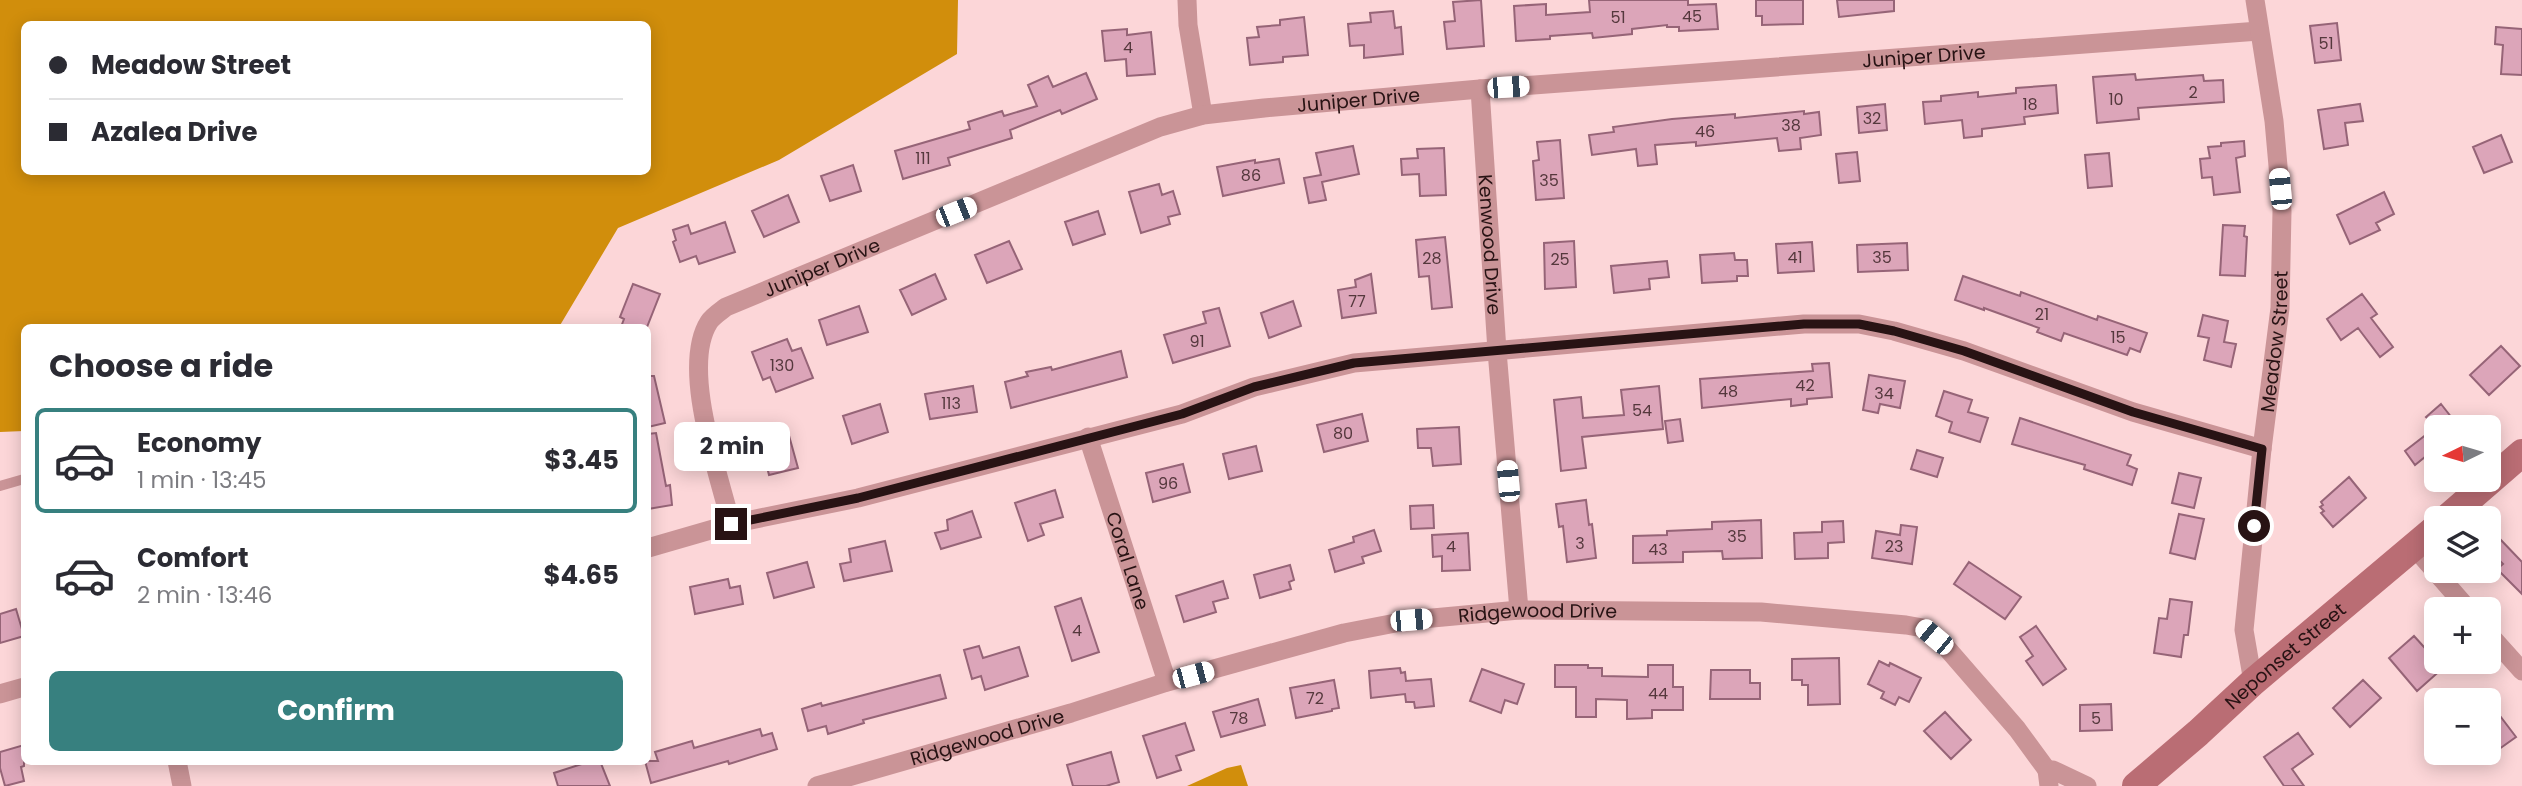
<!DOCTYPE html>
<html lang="en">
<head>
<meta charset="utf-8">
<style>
  body { margin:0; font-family:Poppins,sans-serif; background:#f7f7f7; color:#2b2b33; height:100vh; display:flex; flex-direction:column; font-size:26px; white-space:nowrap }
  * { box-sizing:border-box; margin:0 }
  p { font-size:23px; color:#7c7c81 }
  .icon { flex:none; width:38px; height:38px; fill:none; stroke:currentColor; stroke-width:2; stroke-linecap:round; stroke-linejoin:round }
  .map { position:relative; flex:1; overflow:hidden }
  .side { position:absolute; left:21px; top:324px; width:630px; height:441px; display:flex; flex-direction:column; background:#fff; border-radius:10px; box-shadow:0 4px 18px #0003 }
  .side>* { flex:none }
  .hud { position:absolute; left:21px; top:21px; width:630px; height:154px; border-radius:10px; box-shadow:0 4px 18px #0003; display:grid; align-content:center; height:154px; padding:0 28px; background:#fff }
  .needle { width:46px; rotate:265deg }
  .fabs { position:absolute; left:2424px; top:415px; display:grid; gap:14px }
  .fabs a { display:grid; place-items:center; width:77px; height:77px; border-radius:10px; background:#fff; box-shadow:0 4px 18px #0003; font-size:35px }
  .end { position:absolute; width:32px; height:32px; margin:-16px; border:9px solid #281314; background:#fff; box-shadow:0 0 0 4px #fff }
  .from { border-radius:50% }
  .bubble { position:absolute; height:49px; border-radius:10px; background:#fff; box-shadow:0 4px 18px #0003; font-size:23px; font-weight:700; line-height:49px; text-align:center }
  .car { position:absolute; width:21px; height:42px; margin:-21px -10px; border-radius:9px; box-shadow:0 0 5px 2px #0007; background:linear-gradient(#fff 24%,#345 0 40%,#fff 0 76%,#345 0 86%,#fff 0) }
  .hud b { display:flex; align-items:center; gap:24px; height:66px; font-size:26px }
  .hud b+b { border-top:2px solid #e1e1e2 }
  .hud i { width:18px; height:18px; background:#2b2b33 }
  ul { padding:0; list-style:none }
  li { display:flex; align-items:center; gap:21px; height:105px; margin:0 14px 10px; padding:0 14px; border:4px solid transparent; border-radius:10px }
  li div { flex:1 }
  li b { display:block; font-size:26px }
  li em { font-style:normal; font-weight:700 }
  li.on { border-color:#37807f }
  li>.icon { width:63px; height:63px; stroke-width:1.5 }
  h2 { padding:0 28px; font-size:32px; line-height:84px }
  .primary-button { display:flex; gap:14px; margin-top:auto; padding:14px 28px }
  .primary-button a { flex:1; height:80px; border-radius:10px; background:#37807f; color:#fff; font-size:28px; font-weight:700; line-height:80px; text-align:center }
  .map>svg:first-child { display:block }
  .forest { fill:#d18e0c; fill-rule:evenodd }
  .building { fill:#dca5b9; stroke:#966477; stroke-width:2 }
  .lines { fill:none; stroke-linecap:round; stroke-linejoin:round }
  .lane { stroke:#ca9497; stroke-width:10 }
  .street { stroke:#ca9497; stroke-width:19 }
  .secondary { stroke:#ba6d74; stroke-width:28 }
  .route { stroke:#281314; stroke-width:9 }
  .labels { text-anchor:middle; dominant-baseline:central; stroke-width:6; stroke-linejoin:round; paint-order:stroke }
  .number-label { font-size:16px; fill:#55383d }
  .street-label { font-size:19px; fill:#281314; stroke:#fff }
</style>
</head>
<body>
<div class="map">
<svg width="2522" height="786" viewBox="0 0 2522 786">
  <rect width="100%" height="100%" fill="#fcd6d8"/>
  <path class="forest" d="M0 0H958L957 54 779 160 618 228 559 327H24V431L0 432ZM24 24H648V172H24Z
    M1241 765 1248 786H1187L1227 768Z"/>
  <path class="building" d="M1481 0 1484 46 1447 49 1444 22 1455 21 1453 2Z
    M1589 0H1688V5L1716 4 1718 29 1679 31V27H1667V25L1632 29V34L1593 38 1592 33 1550 36V39L1516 41 1514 6 1546 4V15L1590 12Z
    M1756 0H1803V24L1762 25V16H1756Z
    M1837 0H1894V11L1839 17Z
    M1393 11 1395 28 1401 27 1403 54 1364 58V45L1350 46 1348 24 1371 22 1370 13Z
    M1304 17 1308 55 1283 57V62L1250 65 1247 38 1259 37 1257 27 1280 25V20Z
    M2337 23 2341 60 2315 63 2310 26Z
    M2496 27 2522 29V75L2501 74 2503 45 2495 44Z
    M1127 29V35L1151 32 1155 74 1127 76 1126 59 1105 61 1102 31Z
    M1086 73 1097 99 1062 114 1060 110 1010 130 1012 138 948 158 950 165 903 179 895 151 970 129 968 122 1002 111 1004 116 1037 106 1028 85 1048 76 1053 87Z
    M2135 74 2136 80 2203 75 2204 81 2223 80 2224 102 2138 108 2139 119 2097 123 2093 77Z
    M2056 85 2058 113 2024 117 2025 124 1982 129V136L1964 138 1962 120 1925 124 1923 102 1941 101V96L1978 92V97L2016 93V88Z
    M1885 104 1887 130 1859 133 1857 107Z
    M2360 104 2363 121 2345 123 2348 145 2324 149 2318 110Z
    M1804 111V114L1819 112 1821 135 1800 138 1801 149 1779 151 1777 138 1696 146V142L1655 145 1657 164 1638 166 1636 149 1592 155 1589 135 1614 132 1613 127 1672 119 1735 114V118Z
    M2501 135 2512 162 2484 173 2473 147Z
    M1560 140 1564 198 1536 200 1533 161 1539 160 1537 142Z
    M2244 141 2245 156 2236 158 2240 192 2214 195 2212 177 2202 178 2200 159 2210 158 2208 147 2221 146V143Z
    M1353 146 1359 174 1322 182 1326 200 1309 203 1304 178 1321 175 1316 153Z
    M1444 148 1446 195 1420 196 1419 174 1402 175 1401 159 1418 158 1417 149Z
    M1857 152 1860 181 1839 183 1836 154Z
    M2109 153 2112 186 2088 188 2085 155Z
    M1279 159 1284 183 1223 196 1217 167 1255 160V163Z
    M853 165 861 191 830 201 821 176Z
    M1159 184 1162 195 1173 191 1180 214 1168 217 1170 224 1141 233 1129 192Z
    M2384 192 2394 214 2376 223 2380 230 2350 244 2337 215Z
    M788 195 799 222 764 237 752 211Z
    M1098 211 1105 234 1073 245 1065 222Z
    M725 222 735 252 699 264 696 256 680 262 673 242 676 240 673 230 688 225 691 234Z
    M2223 225 2245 226 2244 236 2247 237 2245 276 2220 275Z
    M1445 237 1452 307 1432 309 1429 276 1419 277 1416 240Z
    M1009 241 1022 269 987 283 975 255Z
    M1574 241 1576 287 1545 289 1544 243Z
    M1812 242 1814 271 1778 273 1776 244Z
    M1907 243 1908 270 1858 272 1857 245Z
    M1734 253 1735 260H1747L1748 276H1737V281L1702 283 1700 255Z
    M1667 261 1669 277 1649 279 1650 289 1614 293 1611 266Z
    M935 274 946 299 912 315 900 290Z
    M1371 274 1376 313 1342 318 1338 290 1356 287 1355 280Z
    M1963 276 2020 296 2021 292 2097 320 2098 316 2147 333 2140 352 2130 348 2127 355 2064 333 2061 341 2037 332 2039 328 1984 308V310L1955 300Z
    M633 284 660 294 647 327H621L624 319 620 317Z
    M2362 294 2377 314 2371 318 2393 347 2380 357 2358 328 2341 340 2327 319Z
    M1293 301 1301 326 1269 338 1261 313Z
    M859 306 868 332 827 345 819 320Z
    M1219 308 1230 346 1173 363 1164 335 1206 323 1203 312Z
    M2203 315 2228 321 2224 342 2236 344 2231 367 2204 360 2209 338 2198 336Z
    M787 339 792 351 801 348 813 378 776 392 770 377 763 380 752 352Z
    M2501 346 2520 366 2489 395 2470 375Z
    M1121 351 1127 377 1011 408 1005 382 1028 376 1026 372 1051 367 1052 370Z
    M1829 363 1832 397 1807 399V404L1791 406V399L1702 408 1700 379 1813 371 1812 364Z
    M1869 375 1905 381 1900 408 1880 404 1878 413 1863 410Z
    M648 376H654L665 423 648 427Z
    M973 386 977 412 930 419 925 394Z
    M1659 386 1663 429 1582 437 1586 468 1561 471 1554 400 1581 397 1583 418 1624 415 1621 390Z
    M1944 391 1972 400 1968 412 1988 418 1980 442 1949 432 1952 422 1936 416Z
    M880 404 888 432 852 444 843 416Z
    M2441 404 2459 427H2436V448L2415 465 2405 451 2436 427 2426 417Z
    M1362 414 1368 441 1324 452 1317 425Z
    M2020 418 2131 455 2127 465 2137 469 2132 485 2084 469 2085 465 2012 444Z
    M1680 419 1683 441 1668 443 1665 421Z
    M1459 427 1461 464 1433 466 1431 448H1418L1417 429Z
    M788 432 798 468 769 475 760 439Z
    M656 433 666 486 670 485 672 505 648 509V434Z
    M1256 446 1262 471 1229 479 1223 454Z
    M1917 450 1943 458 1937 477 1911 469Z
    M1183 464 1190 492 1153 502 1146 473Z
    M2179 473 2201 478 2194 508 2172 503Z
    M2349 477 2366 498 2333 527 2321 513 2324 511 2320 507 2323 505 2321 502Z
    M1055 490 1063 517 1040 524 1044 535 1028 541 1015 503Z
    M1586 500 1589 525 1592 524 1596 558 1567 562 1563 526 1559 527 1556 504Z
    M1433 505 1434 528 1411 529 1410 506Z
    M972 511 981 537 941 549 935 533 948 530 947 520Z
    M2179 514 2204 519 2195 559 2170 553Z
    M1761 520 1762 558 1723 559 1722 551 1683 552V562L1633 563V536L1667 535V531L1712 529V522Z
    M1843 521 1844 542 1828 543V558L1795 559 1794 533 1822 532V522Z
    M1901 525 1917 527 1912 564 1872 558 1876 531 1900 535Z
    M1374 530 1381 551 1362 557 1364 563 1335 572 1329 550 1354 542 1353 537Z
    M1468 533 1470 570 1442 571V556L1433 557 1432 535Z
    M2499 538 2522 562V594L2497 569 2503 564 2488 549Z
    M885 541 892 571 844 581 840 564 851 562 849 549Z
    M807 562 814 587 774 598 767 573Z
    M1969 562 2021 597 2005 619 1954 584Z
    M1290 565 1294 580 1289 582 1291 589 1260 598 1254 575Z
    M728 579 730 588 740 586 743 604 695 614 690 587Z
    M1223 581 1228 598 1213 602 1216 612 1184 622 1176 596Z
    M1081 598 1099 652 1072 661 1055 607Z
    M2170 599 2192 602 2188 635H2184L2181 657 2154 653 2159 618 2167 619Z
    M16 609 24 636 0 643V614Z
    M2036 626 2066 669 2043 685 2026 661 2033 656 2020 637Z
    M2414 636 2443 668 2417 691 2389 658Z
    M979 646 983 658 1019 647 1028 676 985 690 981 676 972 679 964 650Z
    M1839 658 1840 704 1808 705V685H1802V680H1792V659Z
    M1879 661 1889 666 1890 663 1921 678 1909 702 1899 697 1895 705 1881 698 1884 692 1868 684Z
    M1555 665H1588V668H1602V676L1648 677V665H1673V687H1683V710H1652V718L1627 719V700L1596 699V717H1576V687H1555Z
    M1400 668 1401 673 1405 672 1406 681 1431 679 1434 706 1415 708 1414 702H1406L1405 694 1371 698 1369 671Z
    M1482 669 1524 684 1517 704 1505 700 1501 713 1470 701Z
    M1711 670H1750V683H1760V699H1710Z
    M940 675 946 698 863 720 864 723 828 734 826 726 808 731 802 709 821 703 822 706Z
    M1334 680 1339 708 1332 709V711L1296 718 1290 688Z
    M2363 680 2381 698 2350 727 2333 708Z
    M1258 699 1265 725 1221 737 1213 712Z
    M2488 700 2516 737 2495 752 2488 743Z
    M2111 704 2112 730 2080 731V705Z
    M1945 712 1971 740 1951 759 1924 731Z
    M1185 723 1194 750 1176 756 1181 770 1157 778 1143 736Z
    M760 729 762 736 772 733 777 749 729 764 728 761 651 783 645 761H658L655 752 692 741 694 748Z
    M2298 733 2313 754 2292 769 2304 786H2284L2264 757Z
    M24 745V766L21 767 24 781 5 786 0 768V752Z
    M1111 752 1119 782 1106 786H1073L1067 765Z
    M591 761H600L610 786H558L554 773Z"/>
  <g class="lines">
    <path class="lane" d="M0 486 24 479"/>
    <g class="street">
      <path d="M1187 0 1188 25 1203 115"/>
      <path id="s1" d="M1480 89 1497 351 1519 610"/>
      <path id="s2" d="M1088 437 1167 682"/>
      <path id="s3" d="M731 524C719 474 680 367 709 322 713 316 721 311 726 307L1160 127 1203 115 1264 108 1480 89 2259 31"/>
      <path d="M2414 547 2468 609"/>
      <path d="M648 548 731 524 858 498 1182 414 1254 387 1354 363 1804 324H1859L1894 331 1964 351 2133 412 2262 449"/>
      <path d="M2488 633 2522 671"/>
      <path id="s4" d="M2253 682 2244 630 2262 449 2280 308 2282 211 2274 121 2255 0"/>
      <path d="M0 694 24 687"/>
      <path d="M177 761 182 786"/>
      <path id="s5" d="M817 786 1071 713 1167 682 1344 633 1411 620 1519 610 1761 612 1906 625 1923 628 1945 646 2017 729 2047 770"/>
      <path d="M2049 786 2047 770H2053L2087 786"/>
    </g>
    <g class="secondary">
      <path d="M2447 518 2522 453"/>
      <path id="s6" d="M2136 786 2198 733 2253 682 2436 528"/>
    </g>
  </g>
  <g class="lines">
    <path class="route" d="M731 524 858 498 1182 414 1254 387 1354 363 1804 324H1859L1894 331 1964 351 2133 412 2262 449 2254 526"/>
  </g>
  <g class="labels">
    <g class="number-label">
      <text x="1692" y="16">45</text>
      <text x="1618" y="17">51</text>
      <text x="2326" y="43">51</text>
      <text x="1128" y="47">4</text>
      <text x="2193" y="92">2</text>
      <text x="2116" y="99">10</text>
      <text x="2030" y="104">18</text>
      <text x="1872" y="118">32</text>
      <text x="1791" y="125">38</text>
      <text x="1705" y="131">46</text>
      <text x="923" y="158">111</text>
      <text x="1251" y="175">86</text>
      <text x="1549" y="180">35</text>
      <text x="1795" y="257">41</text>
      <text x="1882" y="257">35</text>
      <text x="1432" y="258">28</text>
      <text x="1560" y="259">25</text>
      <text x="1357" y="301">77</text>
      <text x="2042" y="314">21</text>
      <text x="2118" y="337">15</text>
      <text x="1197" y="341">91</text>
      <text x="782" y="365">130</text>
      <text x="1805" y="385">42</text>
      <text x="1728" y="391">48</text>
      <text x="1884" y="393">34</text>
      <text x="951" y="403">113</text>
      <text x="1642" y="410">54</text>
      <text x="1343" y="433">80</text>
      <text x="1168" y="483">96</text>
      <text x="1737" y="536">35</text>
      <text x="1580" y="543">3</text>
      <text x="1451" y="546">4</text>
      <text x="1894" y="546">23</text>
      <text x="1658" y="549">43</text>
      <text x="1077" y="630">4</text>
      <text x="1658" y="693">44</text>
      <text x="1315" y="698">72</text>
      <text x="1239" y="718">78</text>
      <text x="2096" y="718">5</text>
    </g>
    <g class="street-label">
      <text stroke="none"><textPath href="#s3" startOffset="1468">Juniper Drive</textPath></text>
      <text stroke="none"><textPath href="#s3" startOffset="901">Juniper Drive</textPath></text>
      <text stroke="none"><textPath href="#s1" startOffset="156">Kenwood Drive</textPath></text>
      <text stroke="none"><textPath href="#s3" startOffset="334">Juniper Drive</textPath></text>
      <text stroke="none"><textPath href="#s4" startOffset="343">Meadow Street</textPath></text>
      <text stroke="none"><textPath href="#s2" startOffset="130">Coral Lane</textPath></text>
      <text stroke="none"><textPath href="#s5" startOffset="744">Ridgewood Drive</textPath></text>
      <text stroke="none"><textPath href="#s6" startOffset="198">Neponset Street</textPath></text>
      <text stroke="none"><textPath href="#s5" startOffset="177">Ridgewood Drive</textPath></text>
    </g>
  </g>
</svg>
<div class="fabs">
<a><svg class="needle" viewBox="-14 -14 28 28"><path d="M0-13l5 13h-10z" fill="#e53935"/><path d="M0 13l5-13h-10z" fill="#7c7c81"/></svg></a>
<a><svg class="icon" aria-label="layers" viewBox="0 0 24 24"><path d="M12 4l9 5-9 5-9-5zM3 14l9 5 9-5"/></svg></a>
<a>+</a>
<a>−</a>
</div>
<i class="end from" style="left:2254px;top:526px"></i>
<i class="end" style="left:731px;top:524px"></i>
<div class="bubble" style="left:674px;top:422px;width:116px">2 min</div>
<i class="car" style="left:1508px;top:87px;rotate:86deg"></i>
<i class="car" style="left:2280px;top:189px;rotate:355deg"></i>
<i class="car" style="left:956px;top:212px;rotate:68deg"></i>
<i class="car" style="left:1508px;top:481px;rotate:355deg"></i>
<i class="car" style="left:1411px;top:620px;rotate:85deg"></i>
<i class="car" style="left:1934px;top:637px;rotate:310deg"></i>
<i class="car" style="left:1193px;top:675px;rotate:75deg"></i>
<div class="hud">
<b><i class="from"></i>Meadow Street</b>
<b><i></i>Azalea Drive</b>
</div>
<section class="side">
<h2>Choose a ride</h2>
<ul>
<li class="on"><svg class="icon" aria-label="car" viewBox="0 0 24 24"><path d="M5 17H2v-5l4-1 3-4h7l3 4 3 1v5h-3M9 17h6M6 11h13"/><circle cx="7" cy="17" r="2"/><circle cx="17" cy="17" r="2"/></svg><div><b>Economy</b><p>1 min · 13:45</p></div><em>$3.45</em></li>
<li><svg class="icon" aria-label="car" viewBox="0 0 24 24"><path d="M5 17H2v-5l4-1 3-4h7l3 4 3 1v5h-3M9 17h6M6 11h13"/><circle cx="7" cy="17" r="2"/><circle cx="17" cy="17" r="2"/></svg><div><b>Comfort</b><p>2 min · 13:46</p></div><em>$4.65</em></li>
</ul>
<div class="primary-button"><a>Confirm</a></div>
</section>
</div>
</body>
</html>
